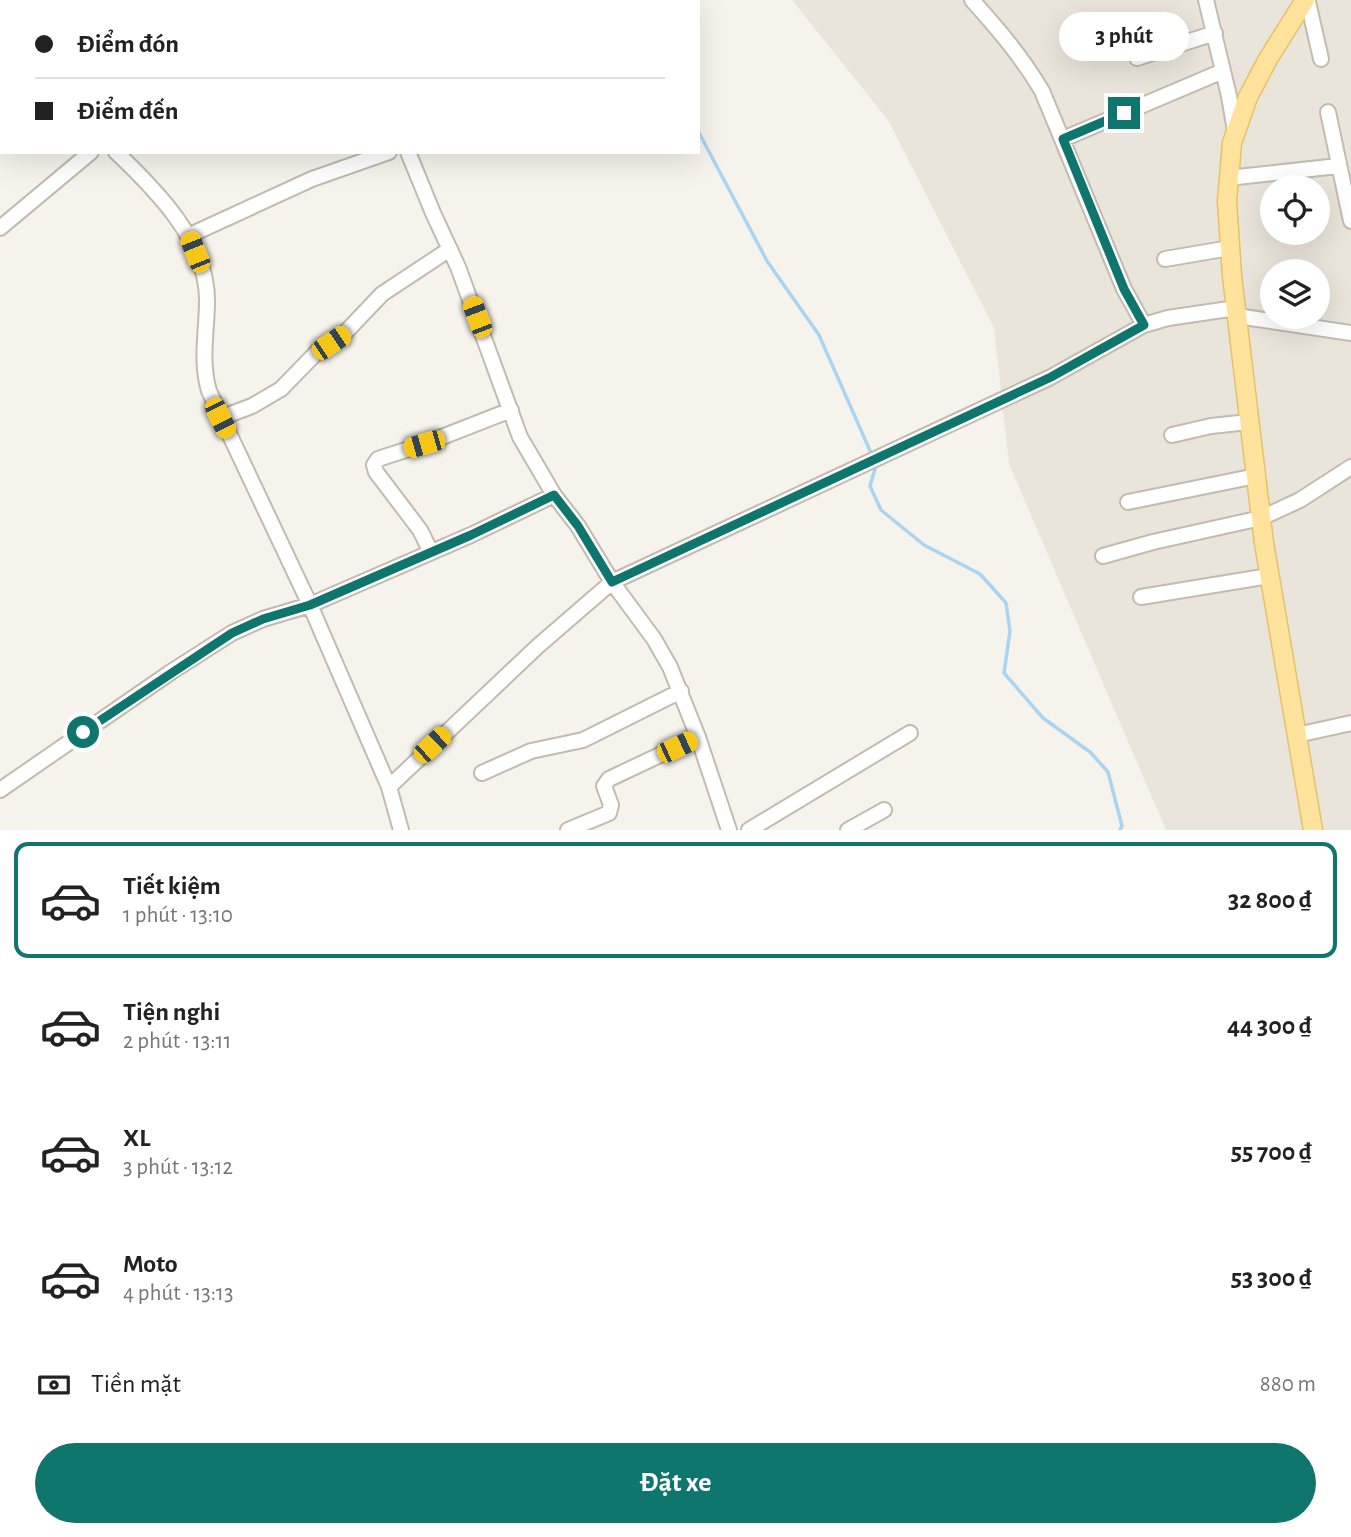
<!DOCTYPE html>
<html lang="vi">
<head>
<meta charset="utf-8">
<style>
  body { margin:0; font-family:"Alegreya Sans",sans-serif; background:#f6f6f6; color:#222; height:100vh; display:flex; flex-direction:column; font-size:26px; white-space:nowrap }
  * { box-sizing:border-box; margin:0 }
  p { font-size:23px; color:#767676 }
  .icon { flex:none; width:38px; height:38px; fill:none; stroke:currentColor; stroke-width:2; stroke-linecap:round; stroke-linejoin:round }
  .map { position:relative; height:830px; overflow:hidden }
  .side { display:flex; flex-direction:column; background:#fff; flex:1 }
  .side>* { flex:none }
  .hud { position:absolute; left:0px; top:0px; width:700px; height:154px; box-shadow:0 7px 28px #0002; display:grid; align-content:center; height:154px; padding:0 35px; background:#fff }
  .fabs { position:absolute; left:1260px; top:175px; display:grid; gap:14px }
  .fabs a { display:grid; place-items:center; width:70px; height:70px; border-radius:50%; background:#fff; box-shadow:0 7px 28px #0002; font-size:35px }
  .end { position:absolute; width:32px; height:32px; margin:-16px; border:9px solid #0f766e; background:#fff; box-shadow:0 0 0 4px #fff }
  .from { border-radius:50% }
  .bubble { position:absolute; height:49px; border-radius:24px; background:#fff; box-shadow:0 7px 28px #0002; font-size:23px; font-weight:600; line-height:49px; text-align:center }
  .car { position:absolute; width:21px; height:42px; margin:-21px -10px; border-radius:9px; box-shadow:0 0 5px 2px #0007; background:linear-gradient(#f5c518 24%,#345 0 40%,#f5c518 0 76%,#345 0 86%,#f5c518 0) }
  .hud b { display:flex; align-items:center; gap:24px; height:66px; font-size:26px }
  .hud b+b { border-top:2px solid #e0e0e0 }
  .hud i { width:18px; height:18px; background:#222 }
  ul { padding:12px 0 0; list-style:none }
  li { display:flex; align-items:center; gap:21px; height:116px; margin:0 14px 10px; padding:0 21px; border:4px solid transparent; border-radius:14px }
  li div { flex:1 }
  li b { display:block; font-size:26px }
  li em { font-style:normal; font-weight:600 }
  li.on { border-color:#0f766e }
  li>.icon { width:63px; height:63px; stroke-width:1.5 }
  .pay { display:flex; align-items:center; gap:18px; height:77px; padding:0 35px; font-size:26px }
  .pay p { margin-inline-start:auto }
  .cta { display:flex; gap:14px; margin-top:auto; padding:14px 35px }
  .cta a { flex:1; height:80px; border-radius:42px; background:#0f766e; color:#fff; font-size:28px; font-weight:600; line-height:80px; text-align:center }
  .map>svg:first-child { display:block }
  .residential { fill:#eae5da; fill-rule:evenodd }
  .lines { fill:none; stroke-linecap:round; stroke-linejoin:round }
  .stream { stroke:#a9d4f2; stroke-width:3.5 }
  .minor-casing { stroke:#c2bbae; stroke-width:18 }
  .major-casing { stroke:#e6c16a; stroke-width:21 }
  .minor { stroke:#fff; stroke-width:14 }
  .major { stroke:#ffe39c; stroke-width:18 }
  .route { stroke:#0f766e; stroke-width:9 }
</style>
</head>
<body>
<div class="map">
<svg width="1351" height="830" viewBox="0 0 1351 830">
  <rect width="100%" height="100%" fill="#f6f3ec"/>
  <path class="residential" d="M792 0H1351V830H1166L1009 464 994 328 888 120ZM1272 187H1318V233H1272ZM1272 271H1318V317H1272Z"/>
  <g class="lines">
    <path class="stream" d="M485 0V2
      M698 131 767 261 819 335 871 453
      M875 469 870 486 881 510 924 545 980 574 1006 603 1010 631 1004 673 1043 718 1090 752 1108 772 1122 826 1120 830"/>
    <g class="minor-casing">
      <path id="minor" d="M194 0 195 2
        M317 0 318 2
        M972 0C998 29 1022 57 1042 91L1124 289 1144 325
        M1206 0 1229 96 1235 131
        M243 2 244 0
        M1308 2 1321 59
        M1137 58 1215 33
        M1328 112 1351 221
        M1063 139 1223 71
        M116 152C156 190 207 241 207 300 207 332 200 360 209 391L310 605 389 787 401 830
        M408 152 433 213 458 267 520 437 554 495 578 526 612 582 654 639 670 667 698 737 729 830
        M1228 178 1338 166
        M0 228 91 152
        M188 236 312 179 389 152
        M1165 259 1230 248
        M1237 316 1351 333
        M220 418 252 406 281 389 318 351 343 335 382 294 450 249
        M1172 435 1211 426 1249 422
        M1128 502 1256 476
        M431 552 420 530 376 472 374 465 378 459 424 444 511 410
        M1103 556 1153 542 1261 518 1300 500 1351 467
        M1141 597 1269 576
        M1297 735 1351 723
        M482 773 531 751 583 740 681 691
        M389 787 538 646 612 582 1051 377 1144 325 1168 318 1236 308
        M0 790 171 672 232 633 263 619 310 605 471 535 554 495
        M568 830 609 813 611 805 604 786 609 779 698 737
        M749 830 910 733
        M848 830 884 810"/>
    </g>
    <g class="major-casing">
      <path id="major" d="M1305 0 1268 59 1248 97 1232 143 1227 201 1232 276 1264 543 1313 830"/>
    </g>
    <use href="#minor" class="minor"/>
    <use href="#major" class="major"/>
  </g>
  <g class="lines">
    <path class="route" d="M83 732 232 633 263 619 310 605 471 535 554 495 578 526 612 582 1051 377 1144 325 1124 289 1063 139 1124 113"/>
  </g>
</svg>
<div class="fabs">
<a><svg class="icon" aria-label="locate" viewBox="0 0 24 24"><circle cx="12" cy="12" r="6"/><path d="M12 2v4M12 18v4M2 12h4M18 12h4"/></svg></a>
<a><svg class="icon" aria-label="layers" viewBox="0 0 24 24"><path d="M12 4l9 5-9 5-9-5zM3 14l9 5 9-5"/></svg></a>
</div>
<i class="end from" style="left:83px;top:732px"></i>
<i class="end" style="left:1124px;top:113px"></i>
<div class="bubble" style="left:1059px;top:12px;width:130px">3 phút</div>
<i class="car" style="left:195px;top:252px;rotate:338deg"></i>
<i class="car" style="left:477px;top:317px;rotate:339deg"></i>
<i class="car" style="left:331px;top:343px;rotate:56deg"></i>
<i class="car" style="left:220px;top:418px;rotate:154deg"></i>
<i class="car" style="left:424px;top:444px;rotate:254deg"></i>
<i class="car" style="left:432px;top:745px;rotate:47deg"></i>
<i class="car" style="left:677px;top:747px;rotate:65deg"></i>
<div class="hud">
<b><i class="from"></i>Điểm đón</b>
<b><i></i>Điểm đến</b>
</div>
</div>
<section class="side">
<ul>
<li class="on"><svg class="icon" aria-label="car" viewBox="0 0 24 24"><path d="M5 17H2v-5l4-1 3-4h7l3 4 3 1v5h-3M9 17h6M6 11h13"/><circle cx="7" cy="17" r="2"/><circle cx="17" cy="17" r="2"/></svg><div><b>Tiết kiệm</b><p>1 phút · 13:10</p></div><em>32 800 ₫</em></li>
<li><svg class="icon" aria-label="car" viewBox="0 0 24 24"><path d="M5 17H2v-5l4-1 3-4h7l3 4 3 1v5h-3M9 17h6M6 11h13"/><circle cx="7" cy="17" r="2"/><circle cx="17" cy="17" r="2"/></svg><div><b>Tiện nghi</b><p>2 phút · 13:11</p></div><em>44 300 ₫</em></li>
<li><svg class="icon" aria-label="car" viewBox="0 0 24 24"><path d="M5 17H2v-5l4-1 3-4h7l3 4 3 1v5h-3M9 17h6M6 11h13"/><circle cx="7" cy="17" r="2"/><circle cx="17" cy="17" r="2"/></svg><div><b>XL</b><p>3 phút · 13:12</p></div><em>55 700 ₫</em></li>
<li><svg class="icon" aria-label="car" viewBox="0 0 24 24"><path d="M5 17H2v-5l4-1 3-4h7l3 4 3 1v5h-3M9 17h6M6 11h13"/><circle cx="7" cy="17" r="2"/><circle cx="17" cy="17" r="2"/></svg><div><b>Moto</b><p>4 phút · 13:13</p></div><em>53 300 ₫</em></li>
</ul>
<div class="pay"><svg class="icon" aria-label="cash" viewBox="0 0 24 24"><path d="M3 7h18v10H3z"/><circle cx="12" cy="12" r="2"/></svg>Tiền mặt<p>880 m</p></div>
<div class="cta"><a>Đặt xe</a></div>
</section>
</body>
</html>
